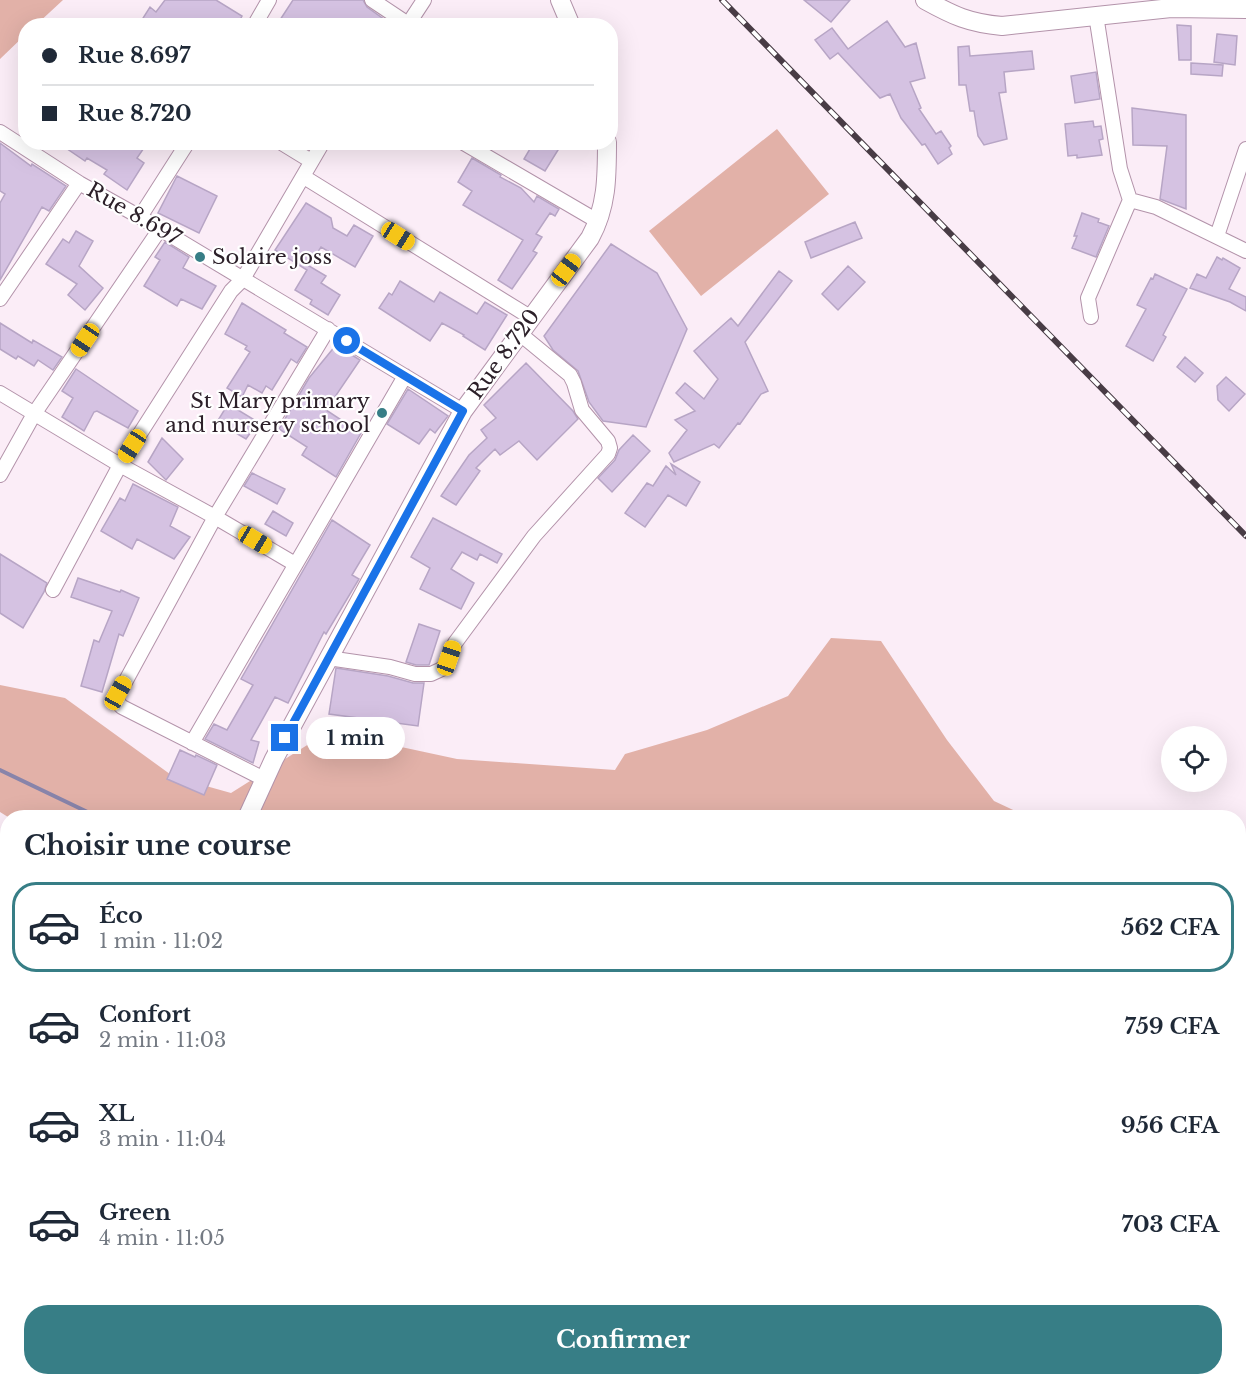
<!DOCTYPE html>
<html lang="fr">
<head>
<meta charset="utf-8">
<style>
  body { margin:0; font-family:"Libre Baskerville",serif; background:#f2f2f3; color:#1f2937; height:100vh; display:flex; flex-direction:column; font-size:22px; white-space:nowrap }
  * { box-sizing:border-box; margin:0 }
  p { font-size:20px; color:#747a83 }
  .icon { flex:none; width:33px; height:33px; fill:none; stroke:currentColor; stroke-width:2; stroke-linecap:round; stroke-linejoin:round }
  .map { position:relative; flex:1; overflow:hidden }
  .sheet { position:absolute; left:0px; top:810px; width:1246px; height:576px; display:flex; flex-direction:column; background:#fff; border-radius:24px 24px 0 0; box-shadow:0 6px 24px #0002 }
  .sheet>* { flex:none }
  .guide { position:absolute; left:18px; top:18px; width:600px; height:132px; border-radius:24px; box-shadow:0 6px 24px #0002; display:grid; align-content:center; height:132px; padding:0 24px; background:#fff }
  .fabs { position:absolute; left:1161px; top:726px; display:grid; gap:12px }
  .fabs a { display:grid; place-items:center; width:66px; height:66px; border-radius:50%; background:#fff; box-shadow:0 6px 24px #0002; font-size:30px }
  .end { position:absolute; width:27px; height:27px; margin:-14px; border:8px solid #1a73e8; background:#fff; box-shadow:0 0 0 3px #fff }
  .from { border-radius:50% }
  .bubble { position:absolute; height:42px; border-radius:21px; background:#fff; box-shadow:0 6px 24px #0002; font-size:20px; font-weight:700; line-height:42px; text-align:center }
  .car { position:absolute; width:18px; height:36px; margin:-18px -9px; border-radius:8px; box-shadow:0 0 4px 2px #0007; background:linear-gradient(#f5c518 24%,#345 0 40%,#f5c518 0 76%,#345 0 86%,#f5c518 0) }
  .guide b { display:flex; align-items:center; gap:21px; height:57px; font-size:22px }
  .guide b+b { border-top:2px solid #e0e1e3 }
  .guide i { width:15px; height:15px; background:#1f2937 }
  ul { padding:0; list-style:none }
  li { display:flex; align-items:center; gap:18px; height:90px; margin:0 12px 9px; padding:0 12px; border:3px solid transparent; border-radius:24px }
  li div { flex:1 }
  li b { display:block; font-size:22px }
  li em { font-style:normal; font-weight:700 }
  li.current { border-color:#377e86 }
  li>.icon { width:54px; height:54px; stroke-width:1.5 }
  h2 { padding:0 24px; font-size:27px; line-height:72px }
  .action { display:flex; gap:12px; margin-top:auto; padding:12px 24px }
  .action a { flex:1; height:69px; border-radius:24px; background:#377e86; color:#fff; font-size:24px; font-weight:700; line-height:69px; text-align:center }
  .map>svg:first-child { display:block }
  .built { fill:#fbe2f3 }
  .green { fill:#e2b1a8 }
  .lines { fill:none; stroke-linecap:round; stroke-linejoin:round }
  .stream { stroke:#8884aa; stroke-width:4 }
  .building { fill:#d5c2e2; stroke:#b7a5c5; stroke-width:1.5 }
  .minor-casing { stroke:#b393aa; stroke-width:16 }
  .major-casing { stroke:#b393aa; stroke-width:20 }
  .minor { stroke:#fff; stroke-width:14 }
  .major { stroke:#fff; stroke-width:18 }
  .rail-casing { stroke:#483c45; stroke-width:6 }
  .rail { stroke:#fff; stroke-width:4; stroke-dasharray:11; stroke-linecap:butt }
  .route { stroke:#1a73e8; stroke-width:8 }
  .poi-dot { fill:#377e86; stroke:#fff; stroke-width:2 }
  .labels { text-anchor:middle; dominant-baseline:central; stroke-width:4.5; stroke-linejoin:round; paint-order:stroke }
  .street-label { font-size:21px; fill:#2c2029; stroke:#fff }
  .poi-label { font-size:21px; fill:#2c2029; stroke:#fff; text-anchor:start }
</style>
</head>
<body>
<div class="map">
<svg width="1246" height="1386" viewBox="0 0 1246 1386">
  <rect width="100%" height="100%" fill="#fbedf7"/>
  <path class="built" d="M7 1279 8 1378 47 1379 44 1386H0V1301Z"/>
  <path class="green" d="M0 0H63L36 25 26 26 25 35 0 59Z
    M777 129 829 194 701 296 649 231Z
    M831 638 881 641 947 740 994 801 1028 817H8L0 812V685L65 698 174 777 231 793 320 737 364 739 457 759 615 770 625 754 707 730 788 696Z
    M1246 857V1345L1239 1348V858Z
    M567 1379V1378L1173 1379 1162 1386H565Z"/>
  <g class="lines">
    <path class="stream" d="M0 770 100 818
      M1239 1060H1246"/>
  </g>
  <path class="building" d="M165 0H216L242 16 237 26H138L150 7 156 12Z
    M293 0H363L367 7 385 20 381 26H276Z
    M804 0H850L831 22Z
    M887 21 905 47 916 43 925 78 910 82 921 108 919 109 936 134 941 131 951 146 949 148 952 154 938 164 925 144 922 145 901 118 890 94 880 98 838 53 830 59 815 40 832 28 848 49Z
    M1177 25 1191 26V60H1179Z
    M1217 34 1237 36 1235 65 1214 62Z
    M969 46 970 56 1032 51 1034 69 1004 72 1006 92 999 93 1007 139 984 145 978 136 974 111H970L966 85H959L958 47Z
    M1191 63 1223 65 1222 76 1191 74Z
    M1096 72 1100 99 1075 103 1071 76Z
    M1132 108 1186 115V209L1160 199 1167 146 1133 145Z
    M1093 121 1094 127 1101 126 1103 139 1099 140 1102 155 1077 158V155L1068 156 1065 124Z
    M57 142H148L137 158 144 163 127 190 104 174 107 170 87 158 85 161Z
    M534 142H563L545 171 524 159Z
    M0 143 31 166 32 164 66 186 49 211 42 207 0 280V203L5 194 0 191Z
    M472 158 501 175 500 177 521 188 534 202 537 196 559 209 555 216 550 213 536 234 542 237 533 251 537 253 512 289 498 280 523 240 463 205 472 191 458 182Z
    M177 176 217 196 199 233 158 213Z
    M306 203 331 218 333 228 347 236 354 225 373 236 355 267 321 247 309 266 326 276 321 283 340 295 328 315 310 304 312 300 295 290 307 270 275 250Z
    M1082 213 1099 219 1098 222 1109 226 1096 257 1072 248 1077 236H1074Z
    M855 222 862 238 811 258 805 242Z
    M76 231 93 241 79 266 103 288 85 310 68 295 77 284 46 264 63 239 69 243Z
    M165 242 189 257 183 268 216 286 202 309 181 299 177 306 144 286 160 260 155 257Z
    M611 244 657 273 687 329 646 427 603 421 589 402 578 371 553 350 544 336Z
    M1217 257 1222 260 1223 258 1240 268 1229 289 1246 297V311L1230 302 1190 288 1197 274 1206 278Z
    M848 266 865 282 838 310 822 294Z
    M779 271 792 281 745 342 768 391 761 394 740 424 738 423 719 448 714 444 674 462 669 453 687 430 675 420 695 411 676 393 685 383 704 399 718 379 694 351 731 318 738 326Z
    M1155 274 1187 289 1163 335 1166 337 1153 361 1126 346 1146 309 1137 305 1151 278 1153 279Z
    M400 281 434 302 440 292 477 314 485 302 507 315 485 350 463 336 464 335 442 323 430 341 379 308 389 293 392 295Z
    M242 303 286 330 284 333 307 347 297 363 291 359 272 390 266 386 262 393 248 385 242 397 227 388 250 352 245 349 247 346 225 334Z
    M0 323 32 343 33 340 62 357 53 370 38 360 34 366 18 356 16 359 0 349Z
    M336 345 360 360 326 410 361 433 336 477 302 455 307 447 279 429 309 378Z
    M1185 357 1203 373 1195 382 1177 367Z
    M526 363 573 411 578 419 537 460 519 441 500 455 495 449 476 468 480 471 456 505 441 496 469 455 487 438 481 430 496 418 484 405Z
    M76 369 138 411 128 428 97 411 94 412 84 431 62 417 73 398 62 391Z
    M1226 377 1245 394 1229 411 1218 400 1217 386Z
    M408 389 448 416 435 433 430 429 419 444 387 424Z
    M228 404 258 422 246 439 217 422Z
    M633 435 650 451 612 492 598 478 615 460 619 450Z
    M162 438 183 459 166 480 148 462Z
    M671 464 700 482 686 506 668 495 645 527 625 513 647 483 653 486 666 466 676 475Z
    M252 473 285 489 277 504 244 486Z
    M133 484 178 507 170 526 190 537 174 559 137 539 132 549 101 531 120 498 125 501Z
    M273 511 293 523 286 536 265 524Z
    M433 518 502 554 497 563 480 554 477 560 462 552 451 569 474 583 461 609 420 589 430 568 411 557Z
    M332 520 370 545 352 575 359 579 326 634 324 632 288 703 275 697 251 740 259 742 253 763 205 739 214 724 227 730 253 685 241 679Z
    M0 554 47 583 44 592 23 628 0 613Z
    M78 578 120 592 121 590 139 598 123 636 119 634 102 692 81 686 94 640 99 642 112 611 71 597Z
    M419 624 440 631 429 665H416L406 662Z
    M336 668 388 676 413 683H424L418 726 329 714Z
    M180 750 195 757 196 755 217 765 204 795 167 779Z"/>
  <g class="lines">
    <g class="minor-casing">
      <path id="minor" d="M372 0 411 26
        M254 26 269 0
        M407 26 424 0
        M0 132 79 183
        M280 142 311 161
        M462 142 599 222
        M304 177 530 317
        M1130 200 1156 207 1246 251
        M140 217 188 142
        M1217 236 1246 149
        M0 299 79 183 140 217 463 411
        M1091 317 1088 298 1130 200 1120 169 1096 15
        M0 393 120 465 215 517 328 329
        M0 475 34 414 160 229
        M53 590 120 465 231 291 243 279 323 142
        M328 658 390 667 415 674H431L444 668 455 643 534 536 608 454 610 448 608 441 582 410 574 383 570 375 519 333
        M192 743 405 376
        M264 779 122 707 118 703 117 697 215 517 295 564
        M0 927 8 928
        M0 1286 8 1260
        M329 1386 330 1378"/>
    </g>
    <g class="major-casing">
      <path id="major" d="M560 0 571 26
        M925 0C954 16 969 23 1002 26L1171 8 1246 9
        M247 818 274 759 463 411 590 238C607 207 607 177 607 142
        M195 1386 197 1378"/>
    </g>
    <use href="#minor" class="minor"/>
    <use href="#major" class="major"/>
    <g class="rail-casing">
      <path id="rail" d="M722 0 1246 536"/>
    </g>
    <use href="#rail" class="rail"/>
  </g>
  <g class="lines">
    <path class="route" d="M285 738 463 411 347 341"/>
  </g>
  <g class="poi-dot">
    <circle cx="200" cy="257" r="6"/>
    <circle cx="382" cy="413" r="6"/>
  </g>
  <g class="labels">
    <g class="street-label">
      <text transform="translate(134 214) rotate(30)">Rue 8.697</text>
      <text transform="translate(504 354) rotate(-54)">Rue 8.720</text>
    </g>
    <g class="poi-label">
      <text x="212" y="257">Solaire joss</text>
      <text x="370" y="401" text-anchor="end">St Mary primary<tspan x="370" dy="24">and nursery school</tspan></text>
    </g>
  </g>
</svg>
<div class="fabs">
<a><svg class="icon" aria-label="locate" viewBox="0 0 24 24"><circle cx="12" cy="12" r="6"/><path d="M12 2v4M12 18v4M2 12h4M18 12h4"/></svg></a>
</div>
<i class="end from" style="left:347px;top:341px"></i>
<i class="end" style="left:285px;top:738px"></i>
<div class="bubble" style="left:306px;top:717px;width:99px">1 min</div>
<i class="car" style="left:398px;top:236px;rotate:122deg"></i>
<i class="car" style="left:566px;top:270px;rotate:37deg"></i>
<i class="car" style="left:85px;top:340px;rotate:214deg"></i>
<i class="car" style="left:132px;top:446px;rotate:213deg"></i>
<i class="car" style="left:255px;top:540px;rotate:121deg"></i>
<i class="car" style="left:449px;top:658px;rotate:19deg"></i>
<i class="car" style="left:118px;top:693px;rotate:29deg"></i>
<div class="guide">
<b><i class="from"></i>Rue 8.697</b>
<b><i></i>Rue 8.720</b>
</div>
<section class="sheet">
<h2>Choisir une course</h2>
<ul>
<li class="current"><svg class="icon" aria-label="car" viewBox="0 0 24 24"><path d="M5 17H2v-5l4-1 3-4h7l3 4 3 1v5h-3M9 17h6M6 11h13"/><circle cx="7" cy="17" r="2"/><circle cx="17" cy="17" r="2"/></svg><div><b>Éco</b><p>1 min · 11:02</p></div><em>562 CFA</em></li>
<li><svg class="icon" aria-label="car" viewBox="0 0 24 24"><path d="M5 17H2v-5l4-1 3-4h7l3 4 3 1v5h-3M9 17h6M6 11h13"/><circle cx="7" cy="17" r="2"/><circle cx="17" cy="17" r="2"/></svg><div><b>Confort</b><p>2 min · 11:03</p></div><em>759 CFA</em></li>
<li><svg class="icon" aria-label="car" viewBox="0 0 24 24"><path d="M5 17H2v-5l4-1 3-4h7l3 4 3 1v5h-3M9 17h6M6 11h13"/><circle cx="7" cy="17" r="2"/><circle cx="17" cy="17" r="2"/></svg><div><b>XL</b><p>3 min · 11:04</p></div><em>956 CFA</em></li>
<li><svg class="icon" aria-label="car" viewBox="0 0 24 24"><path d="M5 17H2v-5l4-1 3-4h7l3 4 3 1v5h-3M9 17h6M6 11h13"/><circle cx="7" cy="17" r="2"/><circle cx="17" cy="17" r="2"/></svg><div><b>Green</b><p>4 min · 11:05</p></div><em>703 CFA</em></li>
</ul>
<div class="action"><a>Confirmer</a></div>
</section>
</div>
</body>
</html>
